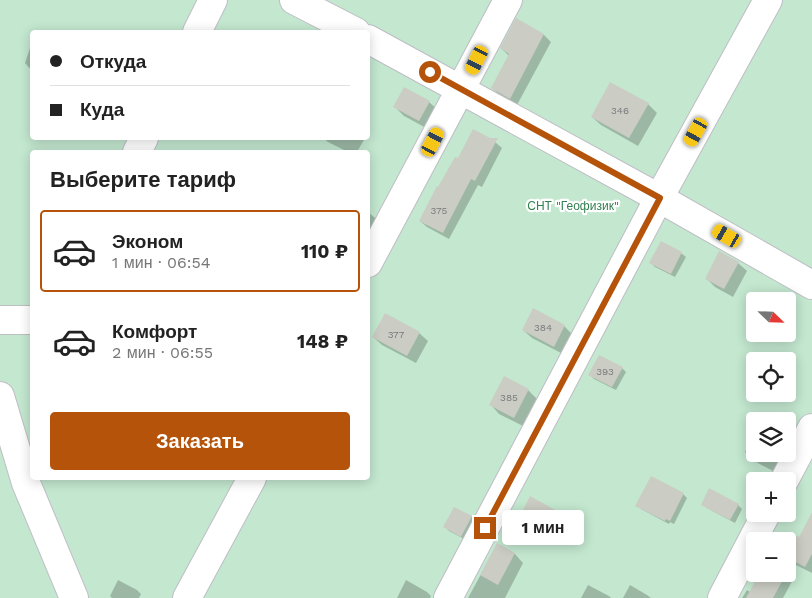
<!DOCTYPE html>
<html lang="ru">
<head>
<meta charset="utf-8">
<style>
  body { margin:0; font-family:"Work Sans",sans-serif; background:#f6f6f6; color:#222; height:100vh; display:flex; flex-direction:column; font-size:19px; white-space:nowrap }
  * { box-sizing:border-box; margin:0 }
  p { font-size:16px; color:#767676 }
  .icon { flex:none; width:28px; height:28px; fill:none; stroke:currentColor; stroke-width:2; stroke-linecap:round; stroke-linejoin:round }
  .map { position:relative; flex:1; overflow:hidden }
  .drawer { position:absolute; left:30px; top:150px; width:340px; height:330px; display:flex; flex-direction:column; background:#fff; border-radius:5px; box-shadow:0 2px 12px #0003 }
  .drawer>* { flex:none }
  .guide { position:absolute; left:30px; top:30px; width:340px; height:110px; border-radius:5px; box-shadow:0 2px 12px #0003; display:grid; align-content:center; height:110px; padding:0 20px; background:#fff }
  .needle { width:32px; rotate:113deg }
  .buttons { position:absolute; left:746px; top:292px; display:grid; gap:10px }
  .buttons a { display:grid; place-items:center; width:50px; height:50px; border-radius:5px; background:#fff; box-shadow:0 2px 12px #0003; font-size:25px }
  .end { position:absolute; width:22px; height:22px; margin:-11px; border:6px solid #b45309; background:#fff; box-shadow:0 0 0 2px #fff }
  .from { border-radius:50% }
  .bubble { position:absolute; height:35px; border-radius:5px; background:#fff; box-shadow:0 2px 12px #0003; font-size:16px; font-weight:700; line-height:35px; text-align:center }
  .car { position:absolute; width:15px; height:30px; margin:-15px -8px; border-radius:6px; box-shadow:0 0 4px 1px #0007; background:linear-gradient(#f5c518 24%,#345 0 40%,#f5c518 0 76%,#345 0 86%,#f5c518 0) }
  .guide b { display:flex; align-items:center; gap:18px; height:48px; font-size:19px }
  .guide b+b { border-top:1px solid #e0e0e0 }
  .guide i { width:12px; height:12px; background:#222 }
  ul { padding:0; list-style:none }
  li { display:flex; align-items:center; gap:15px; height:82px; margin:0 10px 8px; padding:0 10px; border:2px solid transparent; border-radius:5px }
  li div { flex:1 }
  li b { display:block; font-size:19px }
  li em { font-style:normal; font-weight:700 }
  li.selected { border-color:#b45309 }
  li>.icon { width:45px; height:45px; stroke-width:1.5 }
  h2 { padding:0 20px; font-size:22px; line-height:60px }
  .action { display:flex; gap:10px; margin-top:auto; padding:10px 20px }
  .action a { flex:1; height:58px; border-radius:5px; background:#b45309; color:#fff; font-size:20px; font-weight:700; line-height:58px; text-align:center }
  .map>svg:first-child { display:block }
  .green { fill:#c3e7cf; fill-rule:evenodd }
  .shadow { fill:#0003 }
  .building { fill:#cbccc3 }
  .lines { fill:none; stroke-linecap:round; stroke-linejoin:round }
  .minor-casing { stroke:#bebec5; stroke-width:30 }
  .minor { stroke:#fff; stroke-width:28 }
  .route { stroke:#b45309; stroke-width:6 }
  .labels { text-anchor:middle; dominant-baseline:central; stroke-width:4.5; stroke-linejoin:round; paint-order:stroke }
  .number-label { font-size:10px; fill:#797a7e }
  .park-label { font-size:12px; fill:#338051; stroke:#fff }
</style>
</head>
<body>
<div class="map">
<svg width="812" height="598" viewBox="0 0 812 598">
  <rect width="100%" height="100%" fill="#eff0e6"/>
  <path class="green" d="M0 0H812V598H0ZM32 32H368V138H32ZM32 152H368V478H32ZM755 301H788V334H755ZM755 361H788V394H755ZM755 421H788V454H755ZM755 481H788V514H755ZM755 541H788V574H755Z"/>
  <path class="shadow" d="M517 20 544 35 551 42 517 105 500 95 492 88 509 56 501 48Z
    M32 42V71L25 63Z
    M429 102 438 110 428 129 404 116 395 107Z
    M648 104 657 113 638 146 601 125 592 117Z
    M323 138H365L357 152H348L328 142Z
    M495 142 502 148 482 187 478 185 449 239 427 227 420 221 458 160Z
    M368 212 380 222 368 247Z
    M662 243 681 253 686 257 675 277 655 267 651 263Z
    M738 263 747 271 733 297 715 287 706 278Z
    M564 326 573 335 563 354 532 338 523 330Z
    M419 333 428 341 416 363 382 345 373 337Z
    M622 368 626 372 616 390 594 379 590 375Z
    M528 390 537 399 523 426 499 414 491 405Z
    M755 433V454H788L781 475 754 461 745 452Z
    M683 494 687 498 674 524 670 522 669 524 641 509 637 505Z
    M702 504 738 505 742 509 735 523 707 508Z
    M455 508 472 517 476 521 466 540 449 531 445 527Z
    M556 512 565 520 555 540 529 526 520 517Z
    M812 515V573L792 563 788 558V550L795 536 799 539Z
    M497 545 515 554 523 563 505 598H468Z
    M788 571 794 578 783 598H742L747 590 750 592 760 574H788Z
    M118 580 137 590 141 594 139 598H112L110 596Z
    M406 580 427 592 431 596 430 598H397Z
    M588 585 609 596 611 598H581Z
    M630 585 647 595 651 598H623Z"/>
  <path class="building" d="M516 18 544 34 510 99 491 88 509 54 500 48Z
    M610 82 649 103 629 138 591 117Z
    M404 87 430 101 419 121 393 107Z
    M473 129 490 138H498L475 181 471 179 443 233 419 221 437 186 438 187 455 157 458 158Z
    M661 241 682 252 671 274 649 263Z
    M719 251 739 262 724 289 705 279Z
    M533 308 565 325 554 347 522 330Z
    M385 313 420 332 407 356 372 337Z
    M599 355 623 367 612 387 588 375Z
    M504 376 529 389 514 418 489 405Z
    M651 476 684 493 670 521 666 519 665 521 635 506Z
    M709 488 739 504 730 520 701 505Z
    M530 496 557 511 546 532 519 518Z
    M454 507 472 516 461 537 443 527Z
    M812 512V554L805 567 788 558V547L794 535 799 537Z
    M497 543 515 553 498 585 480 575Z
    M759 574H786L773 598H746Z"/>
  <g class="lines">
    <g class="minor-casing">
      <path id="minor" d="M294 0 356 32
        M197 32 213 0
        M368 39 659 198 812 285
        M137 152 144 138
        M368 263 508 0
        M0 320H32
        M0 396 26 483 74 598
        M784 481 812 428
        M187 598 252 478
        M448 598 659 198 768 0
        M722 598 766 514"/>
    </g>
    <use href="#minor" class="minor"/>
  </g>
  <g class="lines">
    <path class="route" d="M430 72 660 198 485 528"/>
  </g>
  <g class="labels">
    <g class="number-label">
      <text x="620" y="110">346</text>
      <text x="439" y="210">375</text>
      <text x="543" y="327">384</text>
      <text x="396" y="334">377</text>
      <text x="605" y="371">393</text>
      <text x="509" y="397">385</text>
    </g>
    <g class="park-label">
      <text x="573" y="206">СНТ "Геофизик"</text>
    </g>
  </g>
</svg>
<div class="buttons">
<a><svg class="needle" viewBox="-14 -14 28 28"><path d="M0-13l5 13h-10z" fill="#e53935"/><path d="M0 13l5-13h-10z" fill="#767676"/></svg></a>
<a><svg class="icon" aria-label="locate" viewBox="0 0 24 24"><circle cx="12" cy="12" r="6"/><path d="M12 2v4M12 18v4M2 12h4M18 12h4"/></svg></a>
<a><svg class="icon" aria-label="layers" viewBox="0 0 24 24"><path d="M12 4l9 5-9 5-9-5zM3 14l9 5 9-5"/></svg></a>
<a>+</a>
<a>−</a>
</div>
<i class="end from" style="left:430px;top:72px"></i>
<i class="end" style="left:485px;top:528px"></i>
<div class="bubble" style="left:502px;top:510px;width:82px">1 мин</div>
<i class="car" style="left:477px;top:60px;rotate:207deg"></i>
<i class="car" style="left:696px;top:132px;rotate:209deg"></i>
<i class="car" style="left:433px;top:142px;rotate:28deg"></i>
<i class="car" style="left:727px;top:236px;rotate:300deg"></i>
<div class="guide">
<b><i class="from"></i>Откуда</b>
<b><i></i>Куда</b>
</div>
<section class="drawer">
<h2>Выберите тариф</h2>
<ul>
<li class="selected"><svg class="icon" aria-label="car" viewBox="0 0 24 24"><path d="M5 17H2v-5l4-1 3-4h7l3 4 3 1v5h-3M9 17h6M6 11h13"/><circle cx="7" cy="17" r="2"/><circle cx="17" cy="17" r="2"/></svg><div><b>Эконом</b><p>1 мин · 06:54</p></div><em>110 ₽</em></li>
<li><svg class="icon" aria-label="car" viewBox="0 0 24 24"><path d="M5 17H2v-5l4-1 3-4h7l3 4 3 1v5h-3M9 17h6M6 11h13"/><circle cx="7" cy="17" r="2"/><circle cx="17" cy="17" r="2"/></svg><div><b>Комфорт</b><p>2 мин · 06:55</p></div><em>148 ₽</em></li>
</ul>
<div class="action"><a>Заказать</a></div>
</section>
</div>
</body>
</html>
